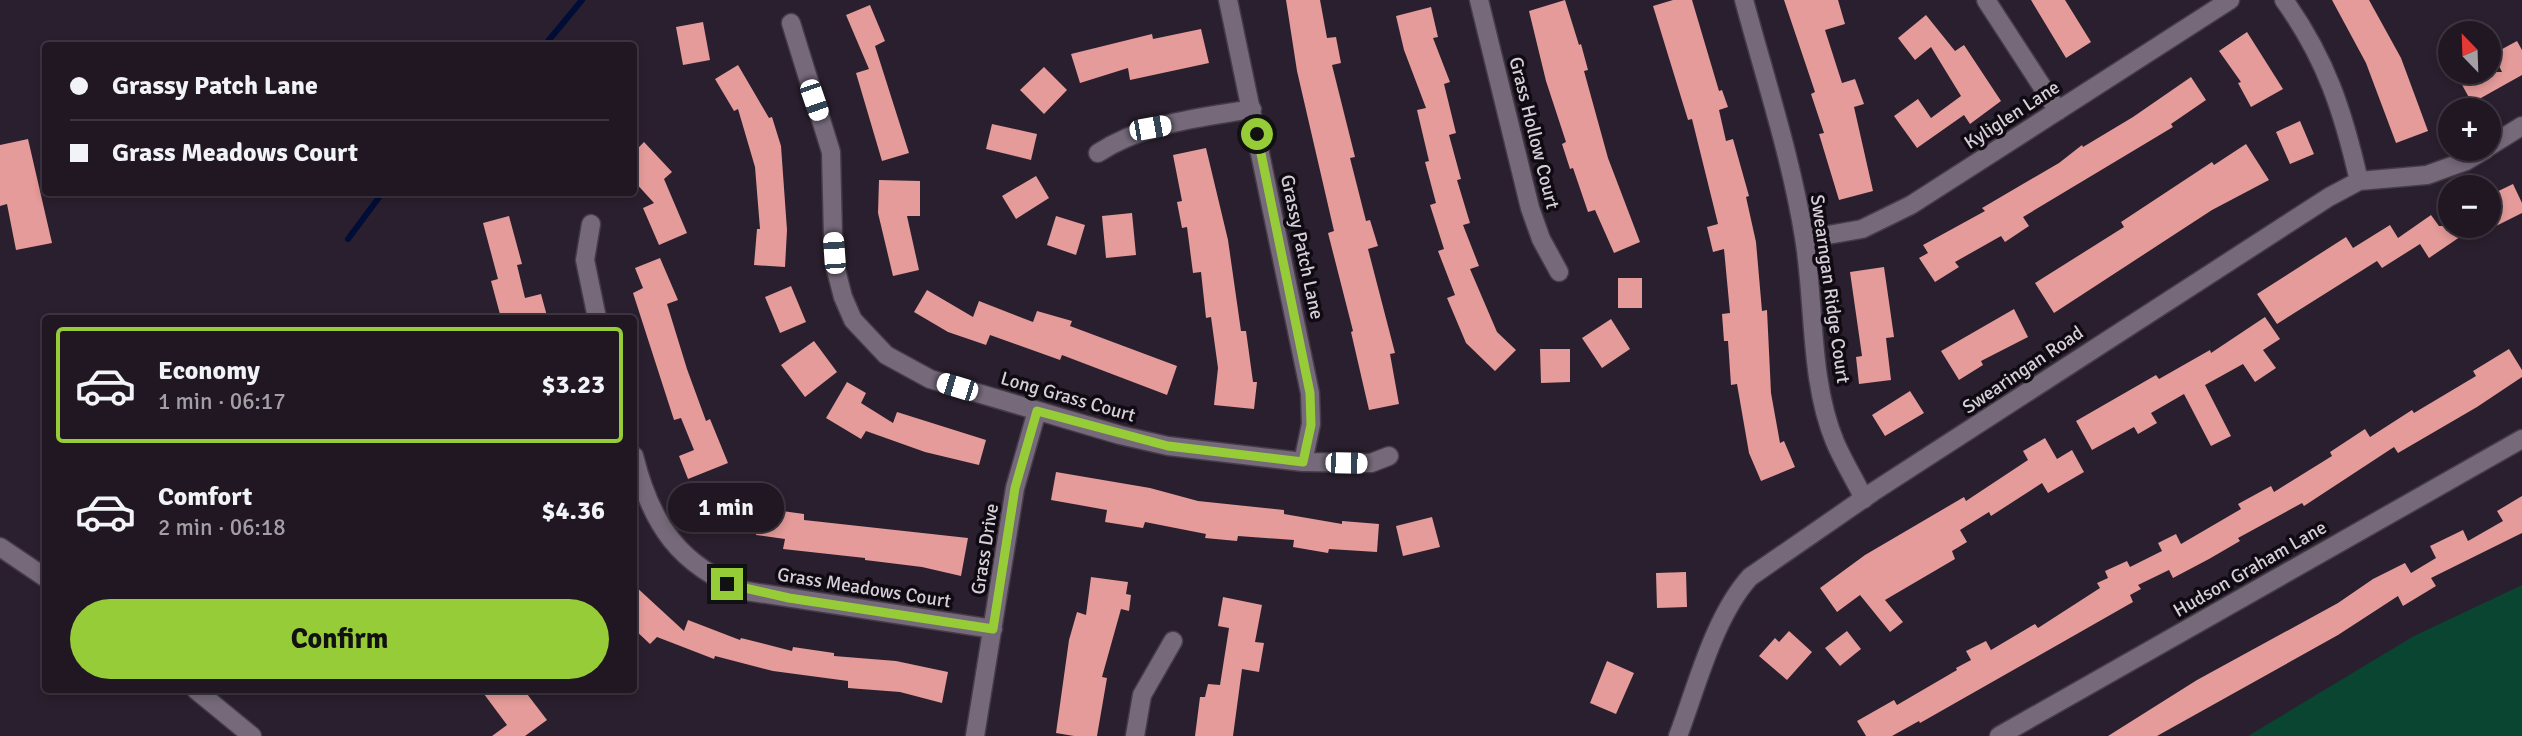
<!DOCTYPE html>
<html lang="en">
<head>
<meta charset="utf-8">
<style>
  body { margin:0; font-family:Signika,sans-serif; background:#28202a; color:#f1f3f6; height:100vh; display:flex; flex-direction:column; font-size:26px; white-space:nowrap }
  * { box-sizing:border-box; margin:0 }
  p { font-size:23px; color:#a29fa5 }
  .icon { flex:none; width:38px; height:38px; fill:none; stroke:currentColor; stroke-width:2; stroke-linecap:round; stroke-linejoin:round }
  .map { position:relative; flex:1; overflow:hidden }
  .drawer { position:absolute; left:42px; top:315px; width:595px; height:378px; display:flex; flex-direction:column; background:#201722; border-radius:7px; box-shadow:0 4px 10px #0003,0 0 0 2px #3d3640 }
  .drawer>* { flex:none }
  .guide { position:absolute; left:42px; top:42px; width:595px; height:154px; border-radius:7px; box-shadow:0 4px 10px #0003,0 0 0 2px #3d3640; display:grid; align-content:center; height:154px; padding:0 28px; background:#201722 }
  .needle { width:46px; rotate:337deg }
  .tools { position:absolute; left:2438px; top:21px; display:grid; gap:14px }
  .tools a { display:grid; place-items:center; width:63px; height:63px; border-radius:50%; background:#201722; box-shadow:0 4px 10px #0003,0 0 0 2px #3d3640; font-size:35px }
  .end { position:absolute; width:32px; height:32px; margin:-16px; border:9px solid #97cc39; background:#111; box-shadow:0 0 0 4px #111 }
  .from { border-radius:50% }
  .bubble { position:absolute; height:49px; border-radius:24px; background:#201722; box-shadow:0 4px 10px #0003,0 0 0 2px #3d3640; font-size:23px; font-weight:700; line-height:49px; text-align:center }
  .car { position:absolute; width:21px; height:42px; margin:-21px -10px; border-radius:9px; box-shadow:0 0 5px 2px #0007; background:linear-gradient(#fff 24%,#345 0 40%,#fff 0 76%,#345 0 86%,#fff 0) }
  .guide b { display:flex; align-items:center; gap:24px; height:66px; font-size:26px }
  .guide b+b { border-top:2px solid #3d3640 }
  .guide i { width:18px; height:18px; background:#f1f3f6 }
  ul { padding:12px 0 0; list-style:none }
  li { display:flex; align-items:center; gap:21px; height:116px; margin:0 14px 10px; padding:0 14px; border:4px solid transparent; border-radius:7px }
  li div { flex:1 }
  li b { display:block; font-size:26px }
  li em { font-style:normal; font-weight:700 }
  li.current { border-color:#97cc39 }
  li>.icon { width:63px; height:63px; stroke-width:1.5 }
  .cta { display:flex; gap:14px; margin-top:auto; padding:14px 28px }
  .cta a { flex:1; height:80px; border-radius:42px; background:#97cc39; color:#111; font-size:28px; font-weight:700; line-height:80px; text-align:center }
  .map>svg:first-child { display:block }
  .green { fill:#094530 }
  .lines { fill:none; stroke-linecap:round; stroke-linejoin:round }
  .stream { stroke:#000d37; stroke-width:6 }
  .building { fill:#e49b99 }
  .street-casing { stroke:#453c49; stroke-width:21 }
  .street { stroke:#75697a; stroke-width:18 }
  .route { stroke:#97cc39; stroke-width:9 }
  .labels { text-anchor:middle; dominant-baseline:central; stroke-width:7; stroke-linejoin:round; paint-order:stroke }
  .street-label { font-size:19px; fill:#d6cfd9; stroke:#100b12 }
</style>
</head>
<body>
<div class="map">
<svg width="2522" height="736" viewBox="0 0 2522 736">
  <rect width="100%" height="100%" fill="#2a1f2e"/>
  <path class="green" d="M2522 585V736H2248L2414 636Z"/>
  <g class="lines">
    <path class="stream" d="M544 46 582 0
      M348 239 383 192"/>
  </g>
  <path class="building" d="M1286 0H1320L1327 38 1336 37 1341 63 1332 65 1355 157 1350 158 1366 221 1370 220 1378 246 1368 249 1395 353 1390 354 1399 404 1369 410 1351 332 1353 331 1328 233 1334 231 1297 71Z
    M1565 0 1579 45 1581 44 1588 70 1584 71 1608 158 1640 242 1614 253 1595 210 1588 212 1573 168 1570 169 1562 144 1566 142 1546 81 1529 11Z
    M1673 0H1692L1719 91 1722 90 1728 107 1719 110 1726 141 1733 139 1749 196 1746 197 1756 242 1762 311 1767 310 1771 393 1780 443 1784 441 1795 467 1761 481 1749 453 1737 384 1731 385 1728 341H1724L1722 314 1730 313 1724 249 1713 252 1707 227 1718 224 1692 119 1688 120 1653 6Z
    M1784 0H1838L1845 24 1825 30 1842 83 1855 79 1864 104 1854 107 1873 191 1839 200 1819 134 1824 133 1811 94 1815 92Z
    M2031 0H2065L2091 42 2066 58Z
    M2332 0H2369L2401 58 2428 131 2396 143 2366 63Z
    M870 5 885 41 875 46 909 153 882 161 856 73 869 69 846 15Z
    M1431 7 1438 37 1433 38 1450 82 1444 84 1456 133 1449 135 1461 179 1457 180 1470 223 1463 225 1479 266 1470 269 1497 332 1516 350 1495 371 1466 343 1447 298 1455 295 1438 251 1444 249 1430 205 1436 203 1425 162 1429 161 1417 110 1426 108 1404 50 1396 16Z
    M1926 15 1955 51 1964 45 2001 101 1970 124 1964 115 1917 148 1894 116 1918 99 1931 118 1961 96 1931 47 1915 60 1898 38Z
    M703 22 710 60 683 65 676 27Z
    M1201 29 1209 63 1130 80 1128 68 1080 83 1071 54 1152 34 1153 39Z
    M2247 32 2283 89 2251 107 2238 83 2241 82 2219 51Z
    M2517 41 2522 50V75L2472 103 2455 72H2502L2493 54Z
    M738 65 769 118 772 117 781 146 787 230 785 267 754 265 757 229H760L755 167 738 109 734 111 715 79Z
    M1044 67 1067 90 1044 114 1020 90Z
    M2191 77 2206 100 2171 124 2173 127 2023 217 2029 226 2005 242 2001 236 1955 262 1959 267 1935 282 1919 258 1928 253 1923 245 1985 211 1982 208 2059 163 2082 145 2083 147 2133 117Z
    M2300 121 2314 154 2290 164 2276 132Z
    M992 124 1037 134 1031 160 986 149Z
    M28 139 52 243 16 250 7 204 0 206V145Z
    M644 142 672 172 664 179 687 233 659 245 643 208 654 203 634 181V152Z
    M2246 144 2269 180 2212 210 2054 313 2035 283 2124 227 2121 222 2212 162 2214 165Z
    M1206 148 1228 240 1241 331H1246L1253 382H1257L1254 409 1214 405 1218 368 1211 317 1206 318 1201 272 1193 273 1187 227 1182 228 1177 202 1182 201 1173 155Z
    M1036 176 1049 198 1016 219 1002 196Z
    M879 180 920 181V216H907L919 270 893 276 878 213Z
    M2513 184 2522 203V213L2488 230V196Z
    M1132 213 1136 255 1106 258 1102 216Z
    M2431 215 2439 226H2476L2429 258 2420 244 2382 268 2377 261 2277 324 2257 294 2346 237 2353 248 2390 225 2398 238Z
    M509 216 522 264 517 265 525 298 541 294 547 316 501 318 491 281 498 279 483 223Z
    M1056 216 1085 225 1076 255 1047 245Z
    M660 258 678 300 667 304 687 369 706 421 710 419 728 463 688 479 679 456 694 450 681 418 674 420 633 293 643 288 635 268Z
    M1884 267 1894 337 1886 338 1891 380 1859 384 1856 357 1862 356 1850 272Z
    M1618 278H1642V308H1618Z
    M791 286 806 322 780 333 765 297Z
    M927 290 973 317 979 301 1033 322 1037 311 1072 321 1070 326 1177 366 1167 395 1062 355 1060 360 990 335 986 345 948 332 914 312Z
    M2014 309 2028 337 1981 361 1983 365 1959 380 1941 351Z
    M2265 317 2280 339 2263 350 2276 368 2255 382 2243 364 2205 385 2231 436 2211 446 2184 394 2151 413 2157 423 2138 434 2134 427 2092 450 2076 421 2156 375 2159 379 2210 350 2211 353Z
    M1611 319 1630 349 1602 368 1582 338Z
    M814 341 837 372 805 397 781 365Z
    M1540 349H1570V382L1541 383Z
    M2509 349 2522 370V377L2477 407 2398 453 2394 447 2304 506 2302 503 2238 538 2240 541 2209 559 2173 578 2169 570 2138 585 2141 589 2130 595 2133 602 1920 723 1919 721 1892 736H1866L1857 721 1894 700 1897 705 1957 670 1956 668 1971 660 1966 651 1986 641 1991 650 2035 624 2038 628 2100 588 2097 583 2108 578 2105 571 2127 561 2130 567 2162 551 2158 543 2176 534 2181 544 2241 509 2238 504 2271 486 2274 492 2332 456 2330 452 2365 429 2370 437 2412 410 2414 413 2476 376 2473 371Z
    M847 382 866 393 861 403 893 423 897 412 986 440 979 465 925 452 866 431 861 439 826 418Z
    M1910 391 1924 413 1885 436 1872 415Z
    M2045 438 2057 459 2072 450 2084 472 2048 493 2042 483 1991 516 1989 512 1960 530 1967 542 1952 551 1955 559 1885 600 1903 622 1890 632 1860 595 1837 612 1820 588 1865 555 1964 497 1966 501 2028 460 2023 451Z
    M1056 472 1150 488 1198 501 1284 510V514L1342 524V521L1379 524 1377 552 1329 549 1328 553 1293 547 1294 540 1238 536 1237 541 1205 538 1206 534 1145 522 1143 528 1105 522 1107 510 1051 500Z
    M728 490 742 511 719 528 704 506Z
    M2522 496V533L2431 578 2436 586 2403 606 2398 596 2338 635 2157 736H2108L2197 680 2338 603 2373 579 2405 563 2411 573 2436 558 2430 546 2463 530 2468 541 2503 521 2497 511Z
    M760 508 804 514V520L968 538 961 576 922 567 865 560V558L783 549 785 539 756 535Z
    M1432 517 1440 547 1403 556 1396 526Z
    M1686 572 1687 607 1657 608 1656 573Z
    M1091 577 1128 582 1126 594 1131 595 1129 611 1121 609 1102 677 1107 678 1097 736H1074L1056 733 1069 640 1077 612 1086 615Z
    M634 585 684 631 688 620 740 640 741 638 792 651 793 647 834 653V656L896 661 948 672 942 703 900 692 848 688V681L773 671 715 656 714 659 657 637 650 644 634 629Z
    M1223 597 1262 605 1255 642 1264 643 1259 672 1242 669 1233 736H1195L1200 697H1205L1208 684 1220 685 1229 628 1218 626Z
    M1789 631 1812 652 1787 680 1759 656 1775 638 1779 642Z
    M1847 631 1861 649 1840 666 1825 648Z
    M1607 661 1634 673 1616 714 1590 703Z
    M481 690H524L547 720 525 736H492L507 725Z"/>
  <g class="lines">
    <g class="street-casing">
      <path id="street" d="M1228 0 1310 393 1311 424 1303 462
        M1479 0 1530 208 1541 239 1559 272
        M1744 0C1765 78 1791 157 1804 237 1815 302 1809 380 1835 442 1843 461 1855 480 1864 499
        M1986 0 2058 111
        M2284 0C2326 59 2343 111 2359 181
        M791 23 831 152 833 236 836 270 843 297 853 320 886 355 930 379 1120 435 1168 446 1303 462 1371 463 1389 456
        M2488 147 2522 126
        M1098 153C1144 123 1199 118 1252 109
        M591 224 585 260 597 318
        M1805 239 1862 229 1911 205 2230 0
        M634 456C651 524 679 566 746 591L993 629
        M0 547 46 578
        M196 690 252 736
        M975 736 1015 488 1037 411
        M1135 736 1142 695 1173 641
        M1678 736C1697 686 1714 617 1750 577L1873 492 2329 197 2359 181 2427 175 2466 161 2486 149
        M1999 736 2522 439"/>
    </g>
    <use href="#street" class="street"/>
  </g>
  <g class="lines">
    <path class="route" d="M727 584 789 598 993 629 1015 488 1037 411 1168 446 1303 462 1311 425 1310 393 1257 134"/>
  </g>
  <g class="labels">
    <g class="street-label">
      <text transform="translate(2012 115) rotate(-33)">Kyliglen Lane</text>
      <text transform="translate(1534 133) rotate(76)">Grass Hollow Court</text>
      <text transform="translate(1302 247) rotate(78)">Grassy Patch Lane</text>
      <text transform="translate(1830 289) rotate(82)">Swearngan Ridge Court</text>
      <text transform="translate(2023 370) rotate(-34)">Swearingan Road</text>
      <text transform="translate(1068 397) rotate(16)">Long Grass Court</text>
      <text transform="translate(985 549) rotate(-81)">Grass Drive</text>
      <text transform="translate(2250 569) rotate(-30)">Hudson Graham Lane</text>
      <text transform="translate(864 588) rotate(9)">Grass Meadows Court</text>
    </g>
  </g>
</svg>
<div class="tools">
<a><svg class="needle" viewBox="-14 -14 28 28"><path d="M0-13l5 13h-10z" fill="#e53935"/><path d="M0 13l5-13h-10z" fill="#a29fa5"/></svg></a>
<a>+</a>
<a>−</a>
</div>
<i class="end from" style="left:1257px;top:134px"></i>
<i class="end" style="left:727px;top:584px"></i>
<div class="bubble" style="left:668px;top:483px;width:116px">1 min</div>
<i class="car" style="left:814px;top:100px;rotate:161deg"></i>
<i class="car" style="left:1150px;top:128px;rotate:80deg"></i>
<i class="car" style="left:834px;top:253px;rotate:356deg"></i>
<i class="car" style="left:957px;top:387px;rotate:287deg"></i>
<i class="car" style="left:1346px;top:463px;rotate:91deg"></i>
<div class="guide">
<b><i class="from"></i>Grassy Patch Lane</b>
<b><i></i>Grass Meadows Court</b>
</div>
<section class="drawer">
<ul>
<li class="current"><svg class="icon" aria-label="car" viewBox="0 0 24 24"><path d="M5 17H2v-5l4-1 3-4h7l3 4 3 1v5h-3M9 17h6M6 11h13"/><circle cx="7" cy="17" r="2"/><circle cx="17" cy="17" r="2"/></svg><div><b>Economy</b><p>1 min · 06:17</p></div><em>$3.23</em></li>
<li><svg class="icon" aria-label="car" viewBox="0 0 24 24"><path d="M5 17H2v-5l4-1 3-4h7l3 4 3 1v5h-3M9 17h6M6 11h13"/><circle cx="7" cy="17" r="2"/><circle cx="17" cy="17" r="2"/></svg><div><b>Comfort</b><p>2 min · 06:18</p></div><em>$4.36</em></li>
</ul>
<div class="cta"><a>Confirm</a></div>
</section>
</div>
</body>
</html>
